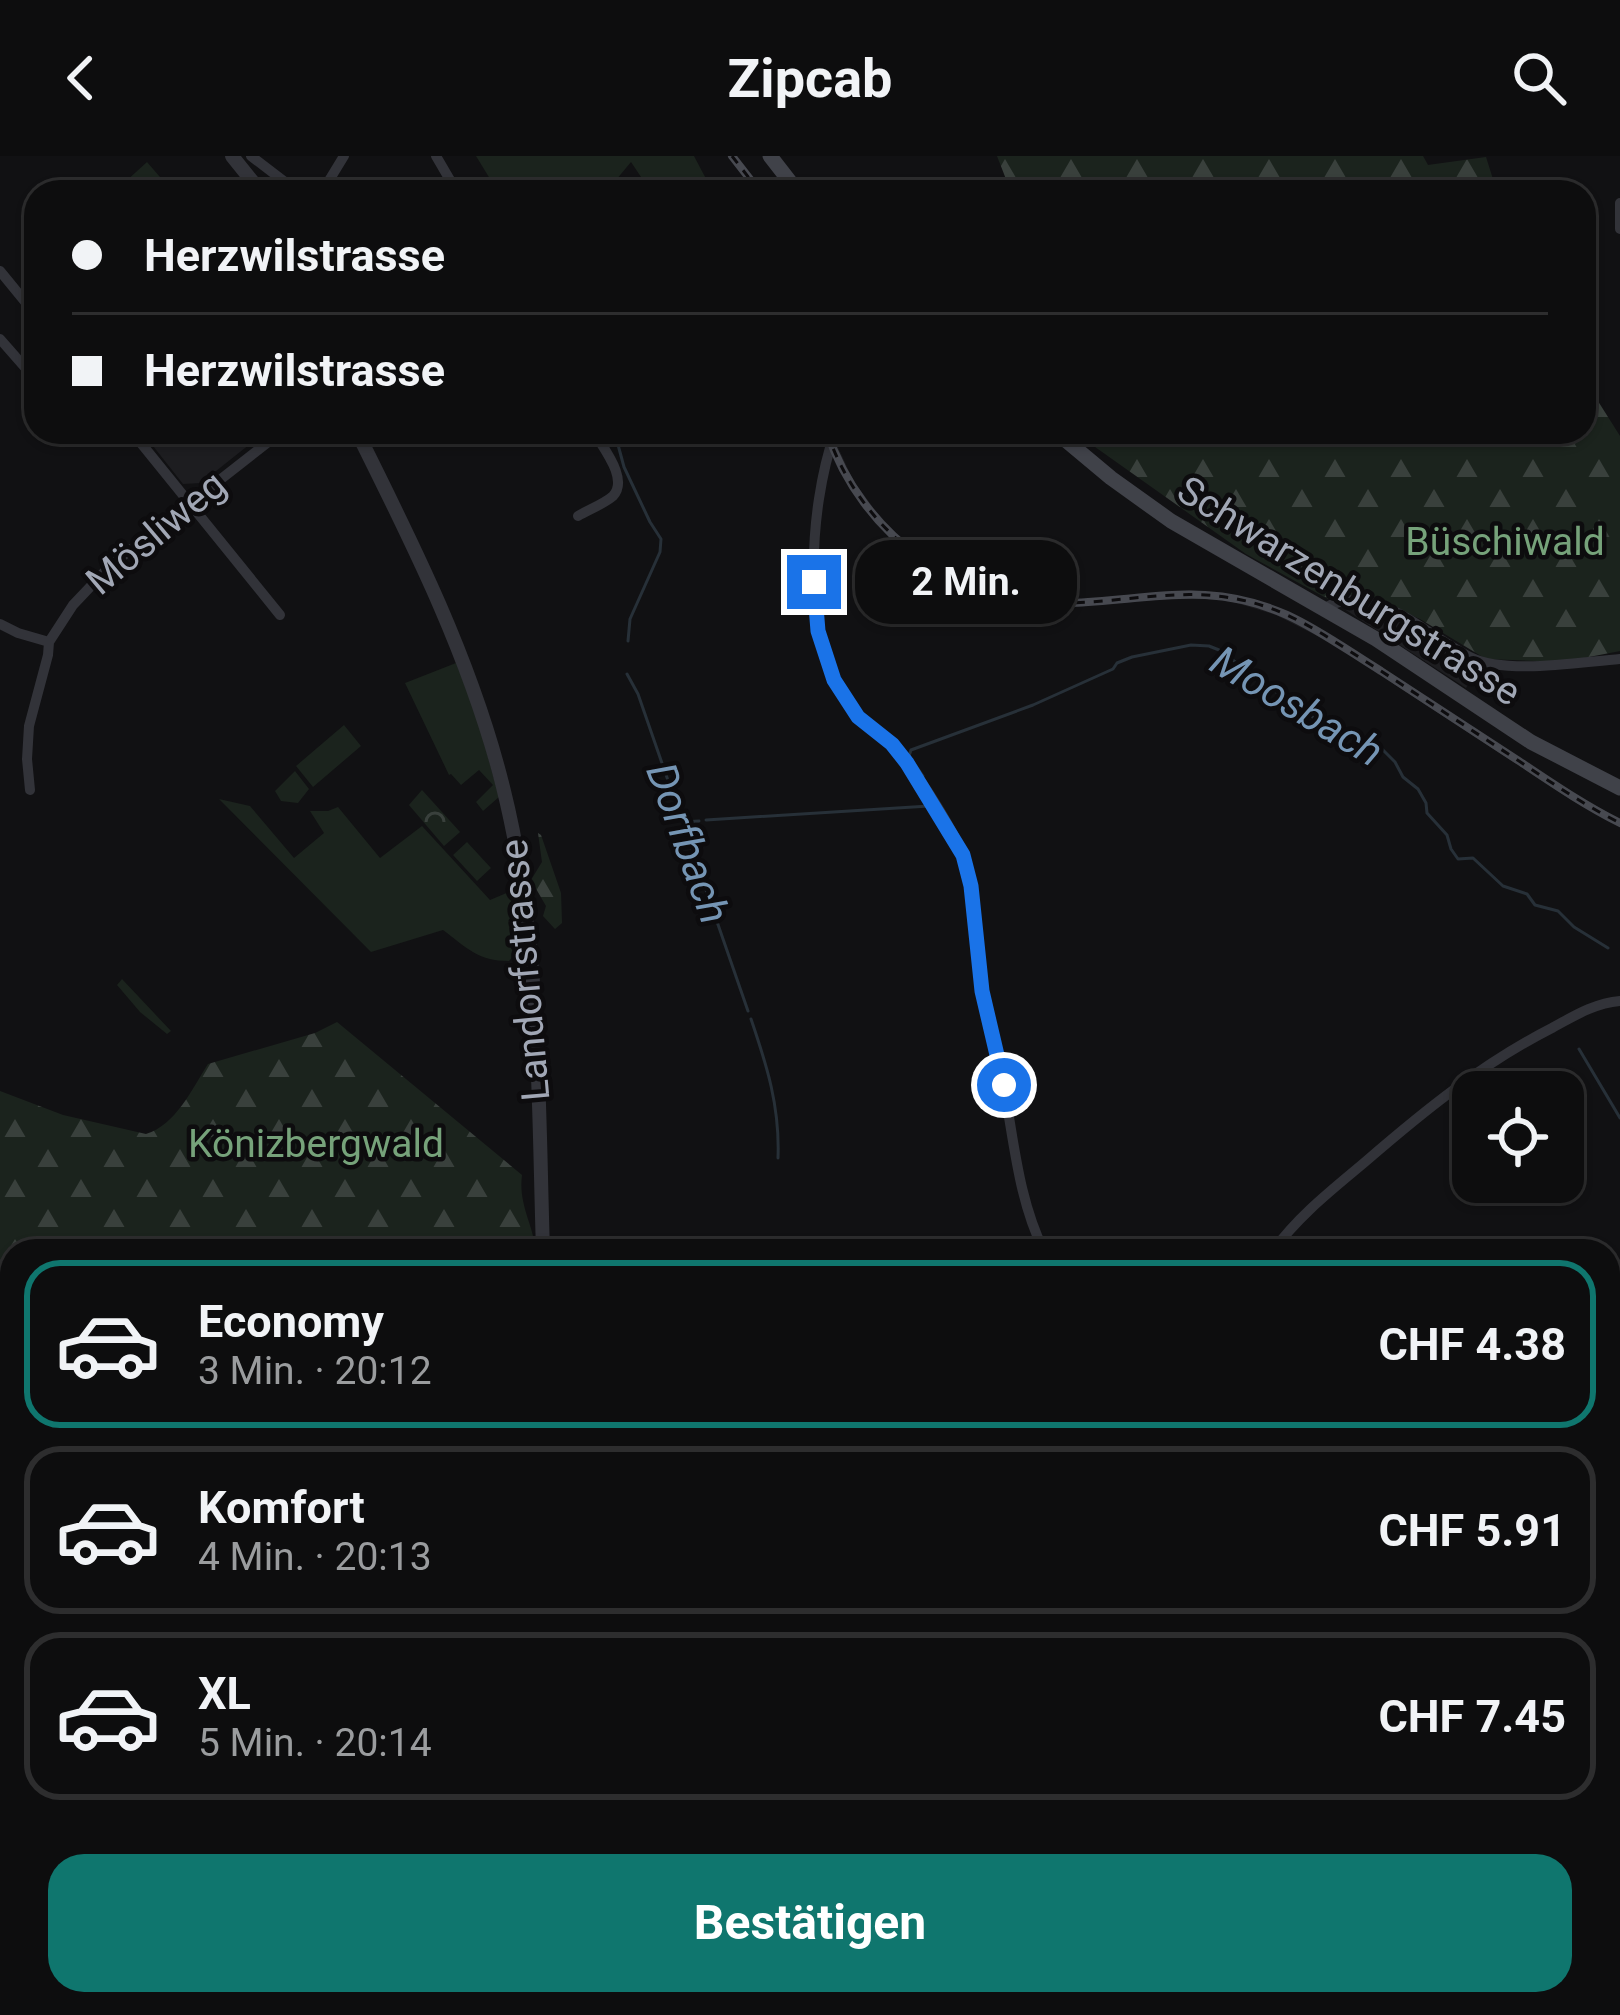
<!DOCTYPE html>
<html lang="de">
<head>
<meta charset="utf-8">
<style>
  body { margin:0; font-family:Roboto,sans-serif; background:#161617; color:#f1f3f6; height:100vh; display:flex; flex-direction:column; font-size:45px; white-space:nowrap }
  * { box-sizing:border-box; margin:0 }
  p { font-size:39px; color:#9a9c9e }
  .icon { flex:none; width:66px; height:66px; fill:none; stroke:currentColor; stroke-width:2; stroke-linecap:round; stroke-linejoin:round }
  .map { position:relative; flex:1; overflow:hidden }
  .side { position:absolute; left:0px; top:1083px; width:1620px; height:777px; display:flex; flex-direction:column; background:#0d0d0e; border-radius:36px 36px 0 0; box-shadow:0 3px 9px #0004,0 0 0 3px #2d2d2e }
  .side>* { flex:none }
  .guide { position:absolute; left:24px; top:24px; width:1572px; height:264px; border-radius:36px; box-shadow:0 3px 9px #0004,0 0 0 3px #2d2d2e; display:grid; align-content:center; height:264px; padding:0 48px; background:#0d0d0e }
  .buttons { position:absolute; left:1452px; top:915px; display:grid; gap:24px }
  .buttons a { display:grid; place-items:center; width:132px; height:132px; border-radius:24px; background:#0d0d0e; box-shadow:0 3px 9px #0004,0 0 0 3px #2d2d2e; font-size:60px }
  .end { position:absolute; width:54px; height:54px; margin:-27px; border:15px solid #1a73e8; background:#fff; box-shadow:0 0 0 6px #fff }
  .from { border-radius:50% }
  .bubble { position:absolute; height:84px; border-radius:36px; background:#0d0d0e; box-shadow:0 3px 9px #0004,0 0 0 3px #2d2d2e; font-size:39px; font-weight:700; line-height:84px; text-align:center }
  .guide b { display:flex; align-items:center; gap:42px; height:114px; font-size:45px }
  .guide b+b { border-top:3px solid #2d2d2e }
  .guide i { width:30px; height:30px; background:#f1f3f6 }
  ul { padding:21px 0 0; list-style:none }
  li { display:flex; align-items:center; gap:36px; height:168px; margin:0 24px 18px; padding:0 24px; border:6px solid #2d2d2e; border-radius:36px }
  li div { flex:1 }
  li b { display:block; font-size:45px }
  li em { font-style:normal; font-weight:700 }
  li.current { border-color:#0f766e }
  li>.icon { width:108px; height:108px; stroke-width:1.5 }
  .primary-button { display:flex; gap:24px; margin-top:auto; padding:24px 48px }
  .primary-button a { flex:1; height:138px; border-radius:36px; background:#0f766e; color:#fff; font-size:48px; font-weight:700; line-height:138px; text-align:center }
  header { display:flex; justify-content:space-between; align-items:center; height:156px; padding:0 48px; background:#0d0d0e; font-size:54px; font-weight:700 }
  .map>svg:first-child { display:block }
  .built { fill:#1d1d20 }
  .grass { fill:#1b231d }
  .forest { fill:url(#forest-firs) }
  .park { fill:url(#park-crowns) }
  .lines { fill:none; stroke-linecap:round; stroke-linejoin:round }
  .stream { stroke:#273038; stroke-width:3 }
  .minor { stroke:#323339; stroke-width:10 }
  .tertiary { stroke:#323339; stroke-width:14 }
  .secondary { stroke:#404249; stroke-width:15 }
  .rail-casing { stroke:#474950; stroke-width:8 }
  .rail { stroke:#0d0c0e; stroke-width:3; stroke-dasharray:9; stroke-linecap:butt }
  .route { stroke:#1a73e8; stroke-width:15 }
  .labels { text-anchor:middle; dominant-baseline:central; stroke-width:9; stroke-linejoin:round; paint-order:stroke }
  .street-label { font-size:39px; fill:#a1a7b5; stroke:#0d0c0e }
  .park-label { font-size:39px; fill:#76a27a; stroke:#0d0c0e }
  .water-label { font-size:42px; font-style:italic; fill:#7595b4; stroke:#0d0c0e }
</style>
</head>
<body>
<header><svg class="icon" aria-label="back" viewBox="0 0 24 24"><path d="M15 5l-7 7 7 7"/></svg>Zipcab<svg class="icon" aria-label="search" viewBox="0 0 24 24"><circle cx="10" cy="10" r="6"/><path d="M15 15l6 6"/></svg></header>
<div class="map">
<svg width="1620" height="1859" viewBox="0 0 1620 1859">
  <defs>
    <pattern id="forest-firs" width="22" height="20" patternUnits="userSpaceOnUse" patternTransform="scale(3)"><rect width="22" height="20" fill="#1b231d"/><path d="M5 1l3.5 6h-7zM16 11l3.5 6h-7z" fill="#39403c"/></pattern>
    <pattern id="park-crowns" width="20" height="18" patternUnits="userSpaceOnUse" patternTransform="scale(3)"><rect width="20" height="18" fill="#1b231d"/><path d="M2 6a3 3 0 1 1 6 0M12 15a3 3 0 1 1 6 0" fill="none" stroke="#39403c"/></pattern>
  </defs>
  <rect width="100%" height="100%" fill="#111113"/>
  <path class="built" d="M142 276H265L201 327 183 328Z
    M824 276H831L853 324 886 369 918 397 956 420 992 434 1031 442 1073 444 1190 434 1234 439 1279 452 1334 481 1576 639 1620 663V671L1573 645 1331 487 1276 459 1233 446 1190 441 1074 451 1031 449 991 440 954 426 907 397 869 359 842 318Z
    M1356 447 1401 460 1466 501 1486 503 1466 532 1338 449Z"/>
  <path class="grass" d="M476 0H694L713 36H651L631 6 606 36H498Z
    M147 6 173 36H114Z
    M456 507 476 557 499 641 483 655 476 646 493 629 479 614 461 629 451 618 449 619 405 527Z
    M344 569 361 590 313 631 296 610Z
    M295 615 309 633 298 647 281 645 275 635Z
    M219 643 250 650 294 702 324 677 310 655H328L338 651 380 702 422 670 490 744 516 733 523 788 509 805C478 805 467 792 443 774L371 796Z
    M467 686 491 712 477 725 453 699Z
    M122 823 171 875 167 878 140 856 117 829Z"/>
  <path class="forest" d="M997 0H1423L1428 9 1486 1 1497 36H1011Z
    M1584 223 1620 280V495L1563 506 1486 503 1420 463 1389 449 1341 438 1328 443 1246 398 1074 276H1584Z
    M538 677 541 679 561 737 562 767 555 773 543 760 546 750 531 724 542 706Z
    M337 866 522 1019C518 1048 533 1068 536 1095H12V1848H375L370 1859H0V935L63 959 146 978C176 969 192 933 208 908L315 877Z
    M763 1848H1175L1178 1859H760Z"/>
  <path class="park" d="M422 634 460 676 444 690 409 649Z"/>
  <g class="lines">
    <path class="stream" d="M607 276 617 285 624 311 650 366 661 383 660 396 630 463 628 485
      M627 518 638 538 748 855
      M923 620 909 600 911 594 1033 549 1113 513 1117 507 1132 501 1191 489 1209 490 1219 494 1305 557 1345 578 1379 590 1395 606 1403 621 1418 633 1426 647 1427 657 1447 679 1451 693 1458 703 1473 702 1503 730 1527 738 1535 749 1558 755 1574 771 1608 792
      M706 664 929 650
      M683 666 699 665
      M751 863C767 910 780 951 778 1002
      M1579 893 1620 962
      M1608 1316 1610 1317"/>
    <path class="minor" d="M251 0 298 36
      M436 0 457 36
      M322 36 344 0
      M1620 47V73
      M0 115 36 159
      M0 183 36 224
      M132 276 280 459
      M835 276C808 354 799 491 856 557 868 571 885 580 897 594 919 619 958 679 967 711 978 748 977 790 981 829 985 862 997 894 1003 927 1014 983 1018 1043 1044 1095
      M468 278 472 276
      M578 360C588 354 604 348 613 340 629 323 603 292 594 276
      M1325 452C1374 423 1428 481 1470 501 1506 519 1580 506 1620 503
      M0 468 18 477 49 486
      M30 634 27 603 29 570 48 499 49 486 73 449 110 410 281 276
      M1273 1095C1298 1060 1333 1033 1365 1006 1424 955 1483 907 1552 872 1574 860 1595 847 1620 845
      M1480 1848 1484 1859"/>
    <path class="tertiary" d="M232 0 261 36
      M357 276C414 390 472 506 503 631 541 782 538 940 543 1095
      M379 1859 384 1848"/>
    <path class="secondary" d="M770 0 798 36
      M1056 276 1111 322 1171 365 1376 483 1531 586 1620 632"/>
    <g class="rail-casing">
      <path id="rail" d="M732 0 760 36
        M827 276C862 380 960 451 1071 447 1150 444 1209 424 1287 459 1320 474 1350 496 1381 515 1427 545 1473 575 1519 605 1552 627 1584 649 1620 667"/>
    </g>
    <use href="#rail" class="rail"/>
  </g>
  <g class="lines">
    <path class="route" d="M814 426 818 475 834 524 858 561 892 588 907 607 963 699 971 730 982 835 1004 929"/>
  </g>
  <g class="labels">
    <g class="street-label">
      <text transform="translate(156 377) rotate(-40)">Mösliweg</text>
      <text transform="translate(1349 435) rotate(32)">Schwarzenburgstrasse</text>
      <text transform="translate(525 814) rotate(-95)">Landorfstrasse</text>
    </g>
    <g class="park-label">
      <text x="1505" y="386">Büschiwald</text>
      <text x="316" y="988">Könizbergwald</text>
    </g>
    <g class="water-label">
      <text transform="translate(1297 550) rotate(31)">Moosbach</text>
      <text transform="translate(688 687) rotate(70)">Dorfbach</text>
    </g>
  </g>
</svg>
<div class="buttons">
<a><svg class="icon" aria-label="locate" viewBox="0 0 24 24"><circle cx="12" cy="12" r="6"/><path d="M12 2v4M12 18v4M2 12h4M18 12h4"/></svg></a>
</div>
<i class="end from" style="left:1004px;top:929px"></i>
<i class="end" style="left:814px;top:426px"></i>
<div class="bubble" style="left:855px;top:384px;width:222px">2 Min.</div>
<div class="guide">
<b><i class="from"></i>Herzwilstrasse</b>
<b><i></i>Herzwilstrasse</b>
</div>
<section class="side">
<ul>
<li class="current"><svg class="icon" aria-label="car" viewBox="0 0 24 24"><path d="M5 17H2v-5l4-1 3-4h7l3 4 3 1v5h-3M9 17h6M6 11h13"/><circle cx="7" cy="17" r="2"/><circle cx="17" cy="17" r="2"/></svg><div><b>Economy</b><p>3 Min. · 20:12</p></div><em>CHF 4.38</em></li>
<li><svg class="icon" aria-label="car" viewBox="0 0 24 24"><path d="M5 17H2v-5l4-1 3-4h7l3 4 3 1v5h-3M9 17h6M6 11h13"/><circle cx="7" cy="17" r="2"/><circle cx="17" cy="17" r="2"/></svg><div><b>Komfort</b><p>4 Min. · 20:13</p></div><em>CHF 5.91</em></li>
<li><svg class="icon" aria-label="car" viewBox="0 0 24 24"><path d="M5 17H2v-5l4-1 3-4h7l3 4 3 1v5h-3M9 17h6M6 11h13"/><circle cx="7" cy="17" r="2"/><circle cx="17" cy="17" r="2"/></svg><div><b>XL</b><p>5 Min. · 20:14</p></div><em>CHF 7.45</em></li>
</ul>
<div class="primary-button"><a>Bestätigen</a></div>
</section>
</div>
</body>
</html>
